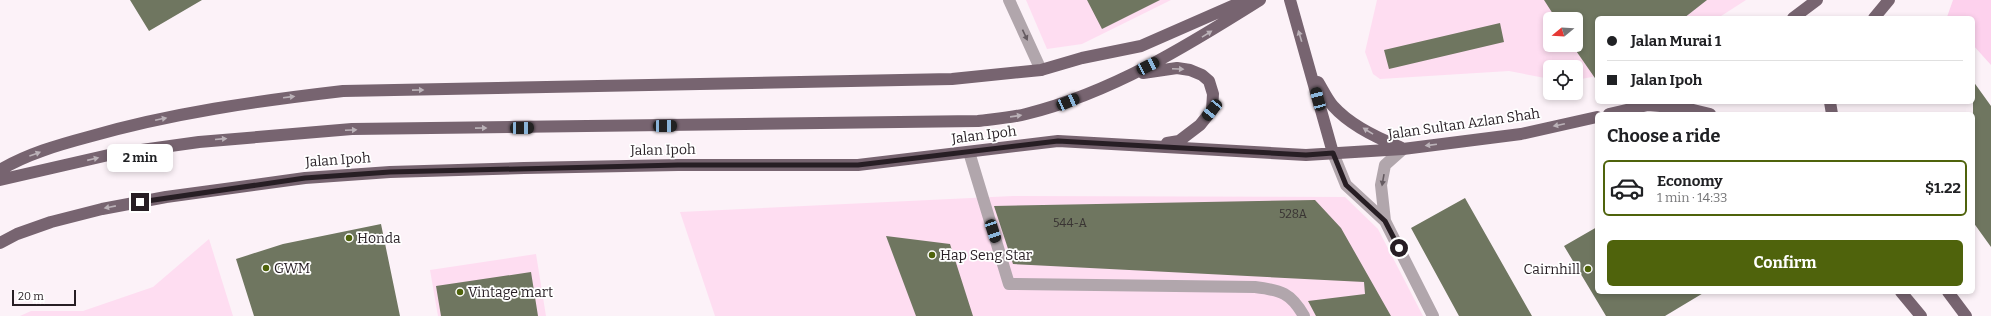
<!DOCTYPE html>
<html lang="en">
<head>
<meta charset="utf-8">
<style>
  body { margin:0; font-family:Bitter,serif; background:#f2f2f2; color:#202124; height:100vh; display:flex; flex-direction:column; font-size:15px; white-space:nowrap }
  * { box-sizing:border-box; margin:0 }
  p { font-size:13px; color:#757577 }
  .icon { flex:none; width:22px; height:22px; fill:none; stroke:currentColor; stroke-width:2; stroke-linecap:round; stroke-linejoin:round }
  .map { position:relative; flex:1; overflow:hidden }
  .details { position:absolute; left:1595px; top:112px; width:380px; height:182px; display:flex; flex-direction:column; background:#fff; border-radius:6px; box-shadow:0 2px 6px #0003 }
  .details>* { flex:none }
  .hud { position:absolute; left:1595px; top:16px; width:380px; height:88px; border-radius:6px; box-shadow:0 2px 6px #0003; display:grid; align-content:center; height:88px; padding:0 12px; background:#fff }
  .needle { width:26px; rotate:252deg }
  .tools { position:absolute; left:1543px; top:12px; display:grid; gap:8px }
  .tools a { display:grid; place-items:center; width:40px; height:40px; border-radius:6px; background:#fff; box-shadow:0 2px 6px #0003; font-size:20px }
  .scale { position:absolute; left:12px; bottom:10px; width:64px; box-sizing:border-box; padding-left:4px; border:2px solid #271e24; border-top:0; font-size:11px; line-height:14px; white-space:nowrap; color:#271e24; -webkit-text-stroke:3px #fff; paint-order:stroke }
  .end { position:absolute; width:18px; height:18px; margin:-9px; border:5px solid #271e24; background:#fff; box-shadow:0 0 0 2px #fff }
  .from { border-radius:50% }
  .bubble { position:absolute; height:28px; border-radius:6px; background:#fff; box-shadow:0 2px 6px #0003; font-size:13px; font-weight:700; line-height:28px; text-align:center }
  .car { position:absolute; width:12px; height:24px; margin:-12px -6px; border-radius:5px; box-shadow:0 0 3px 1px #0007; background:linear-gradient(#222 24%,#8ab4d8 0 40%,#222 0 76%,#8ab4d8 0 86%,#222 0) }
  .hud b { display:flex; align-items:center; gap:14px; height:38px; font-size:15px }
  .hud b+b { border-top:1px solid #e0e0e0 }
  .hud i { width:10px; height:10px; background:#202124 }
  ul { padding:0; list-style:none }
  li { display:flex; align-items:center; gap:12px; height:56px; margin:0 8px 6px; padding:0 4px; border:2px solid #e0e0e0; border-radius:6px }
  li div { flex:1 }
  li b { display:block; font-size:15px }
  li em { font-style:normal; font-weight:700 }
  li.on { border-color:#4f630c }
  li>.icon { width:36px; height:36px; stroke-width:1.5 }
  h2 { padding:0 12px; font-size:18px; line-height:48px }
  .action { display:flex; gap:8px; margin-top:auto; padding:8px 12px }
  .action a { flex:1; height:46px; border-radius:6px; background:#4f630c; color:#fff; font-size:16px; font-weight:700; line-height:46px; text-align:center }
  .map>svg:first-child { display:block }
  .built { fill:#feddf1; fill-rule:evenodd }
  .green { fill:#fdd1ed }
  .building { fill:#6f7660 }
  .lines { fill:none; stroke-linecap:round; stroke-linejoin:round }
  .street { stroke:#b1a6ac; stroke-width:12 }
  .primary { stroke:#776470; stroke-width:12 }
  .oneway { fill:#bbb2b8 }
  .oneway2 { fill:#655b61 }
  .route { stroke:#271e24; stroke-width:5 }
  .poi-dot { fill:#4f630c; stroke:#fff; stroke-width:1.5 }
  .labels { text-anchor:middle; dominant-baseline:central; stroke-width:3.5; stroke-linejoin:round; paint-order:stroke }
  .number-label { font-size:12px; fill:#393433 }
  .street-label { font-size:14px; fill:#271e24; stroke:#fff }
  .poi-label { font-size:14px; fill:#271e24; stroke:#fff; text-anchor:start }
</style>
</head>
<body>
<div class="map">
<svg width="1991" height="316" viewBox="0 0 1991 316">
  <rect width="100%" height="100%" fill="#fcf2f8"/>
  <path class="built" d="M1026 0H1171L1082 44 1047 49Z
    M1377 0H1746L1718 18H1597V76L1576 80V67H1550V79L1509 71 1380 79 1373 74 1365 52ZM1550 19H1576V45H1550Z
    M1013 196 1345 197 1378 229 1423 316H715L680 212Z
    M209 239 233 316H20L31 311H83L153 287Z
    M536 254 546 316H438L430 270Z"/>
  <path class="green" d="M1953 0H1991V65L1973 45V18L1947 17Z"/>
  <path class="building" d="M130 0H202L149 31Z
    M1087 0H1160L1102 29Z
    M1544 0H1707L1684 18H1597V81L1572 45H1576V19H1554L1551 16 1553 14Z
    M1500 23 1504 42 1389 69 1384 50Z
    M1973 81 1991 106V247L1973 222Z
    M1465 198 1532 316H1459L1411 228Z
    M1315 200 1341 228 1391 316H1316L1308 301 1365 294 1364 282 1013 264 994 206Z
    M381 224 400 316H254L236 259 283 244Z
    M1597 227V292H1705L1665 316H1606L1564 246Z
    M886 236 950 244 973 316H916Z
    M531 272 538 316H441L436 286Z"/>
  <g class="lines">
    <path class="street" d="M1009 0 1041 70
      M1403 149 1385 165 1381 185 1385 221 1433 316
      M969 152 1009 284 1255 287C1281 290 1291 293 1304 316
      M1333 153 1346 185 1385 221"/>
    <path class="primary" d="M1290 0 1333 153
      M1793 18 1817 0
      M1874 18 1889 0
      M1143 73 1177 68 1190 70 1202 75 1209 81 1213 94 1212 110 1200 125 1179 141 1167 143
      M1318 82C1323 90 1327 99 1333 106 1350 125 1377 138 1400 147
      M1830 102 1832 114
      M1648 105 1685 108 1710 114
      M1609 114 1648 105 1653 102
      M0 170C27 154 58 145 88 137 171 113 257 101 343 91L952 79 1041 70 1082 58 1141 46 1246 0
      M0 180 113 154 199 142 352 129 978 121C993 119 1010 118 1026 114 1111 93 1187 46 1260 0
      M0 243 17 234 51 222 102 209 166 197 305 178 390 172 524 168 678 165H858L1058 141 1306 155 1403 149 1521 134 1597 117
      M1901 292 1921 316
      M1948 292 1966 316"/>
  </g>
  <defs><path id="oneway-solid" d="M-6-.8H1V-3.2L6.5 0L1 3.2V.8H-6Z"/></defs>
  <g class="oneway">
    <use href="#oneway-solid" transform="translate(1207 34) rotate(-32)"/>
    <use href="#oneway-solid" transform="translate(1300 36) rotate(-107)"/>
    <use href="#oneway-solid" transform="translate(1178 69) rotate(3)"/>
    <use href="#oneway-solid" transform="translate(418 90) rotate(-1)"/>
    <use href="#oneway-solid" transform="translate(289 97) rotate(-7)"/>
    <use href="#oneway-solid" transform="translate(1016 116) rotate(-8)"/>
    <use href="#oneway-solid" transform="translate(161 119) rotate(-12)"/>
    <use href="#oneway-solid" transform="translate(1559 125) rotate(168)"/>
    <use href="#oneway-solid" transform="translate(481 128) rotate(-1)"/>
    <use href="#oneway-solid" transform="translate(351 130) rotate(-2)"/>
    <use href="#oneway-solid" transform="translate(1368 131) rotate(-148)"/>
    <use href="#oneway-solid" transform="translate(221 139) rotate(-5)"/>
    <use href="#oneway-solid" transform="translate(1431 145) rotate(173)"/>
    <use href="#oneway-solid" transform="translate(35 154) rotate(-20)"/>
    <use href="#oneway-solid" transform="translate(93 159) rotate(-13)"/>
    <use href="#oneway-solid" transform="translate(110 207) rotate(169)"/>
  </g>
  <g class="oneway2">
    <use href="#oneway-solid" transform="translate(1025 35) rotate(65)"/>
    <use href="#oneway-solid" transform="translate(1383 180) rotate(100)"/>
  </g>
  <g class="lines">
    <path class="route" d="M140 202 305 178 390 172 678 165H858L1058 141 1306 155 1333 153 1346 185 1385 221 1399 248"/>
  </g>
  <g class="poi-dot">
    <circle cx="349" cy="238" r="4"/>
    <circle cx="932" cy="255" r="4"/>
    <circle cx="266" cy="268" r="4"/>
    <circle cx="1588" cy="269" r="4"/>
    <circle cx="460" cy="292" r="4"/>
  </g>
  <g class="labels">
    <g class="number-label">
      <text x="1293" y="214">528A</text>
      <text x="1070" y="223">544-A</text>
    </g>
    <g class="street-label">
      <text transform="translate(1464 124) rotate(-8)">Jalan Sultan Azlan Shah</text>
      <text transform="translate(984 135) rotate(-7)">Jalan Ipoh</text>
      <text transform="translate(663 150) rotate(-1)">Jalan Ipoh</text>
      <text transform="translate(338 160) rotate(-4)">Jalan Ipoh</text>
    </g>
    <g class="poi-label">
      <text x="357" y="238">Honda</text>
      <text x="940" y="255">Hap Seng Star</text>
      <text x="274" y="268">GWM</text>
      <text x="1580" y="269" text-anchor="end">Cairnhill</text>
      <text x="468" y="292">Vintage mart</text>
    </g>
  </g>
</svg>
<div class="tools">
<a><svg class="needle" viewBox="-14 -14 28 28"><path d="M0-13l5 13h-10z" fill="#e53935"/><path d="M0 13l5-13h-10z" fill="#757577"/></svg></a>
<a><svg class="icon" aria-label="locate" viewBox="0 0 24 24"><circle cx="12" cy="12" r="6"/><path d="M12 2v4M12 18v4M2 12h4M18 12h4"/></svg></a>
</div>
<div class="scale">20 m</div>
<i class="end from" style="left:1399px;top:248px"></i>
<i class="end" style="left:140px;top:202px"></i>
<div class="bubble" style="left:107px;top:144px;width:66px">2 min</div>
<i class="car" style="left:1148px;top:66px;rotate:63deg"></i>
<i class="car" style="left:1318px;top:99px;rotate:345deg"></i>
<i class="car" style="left:1068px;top:102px;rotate:66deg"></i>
<i class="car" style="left:1212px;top:110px;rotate:219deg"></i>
<i class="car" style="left:665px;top:126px;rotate:89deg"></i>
<i class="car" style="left:522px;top:128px;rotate:89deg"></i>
<i class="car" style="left:993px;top:231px;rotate:162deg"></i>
<div class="hud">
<b><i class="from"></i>Jalan Murai 1</b>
<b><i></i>Jalan Ipoh</b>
</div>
<section class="details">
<h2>Choose a ride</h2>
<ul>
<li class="on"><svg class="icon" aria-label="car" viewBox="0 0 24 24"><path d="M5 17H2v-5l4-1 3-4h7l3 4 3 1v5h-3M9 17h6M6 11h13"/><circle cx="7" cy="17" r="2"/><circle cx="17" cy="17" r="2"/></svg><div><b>Economy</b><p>1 min · 14:33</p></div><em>$1.22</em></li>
</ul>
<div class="action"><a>Confirm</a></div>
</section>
</div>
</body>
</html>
